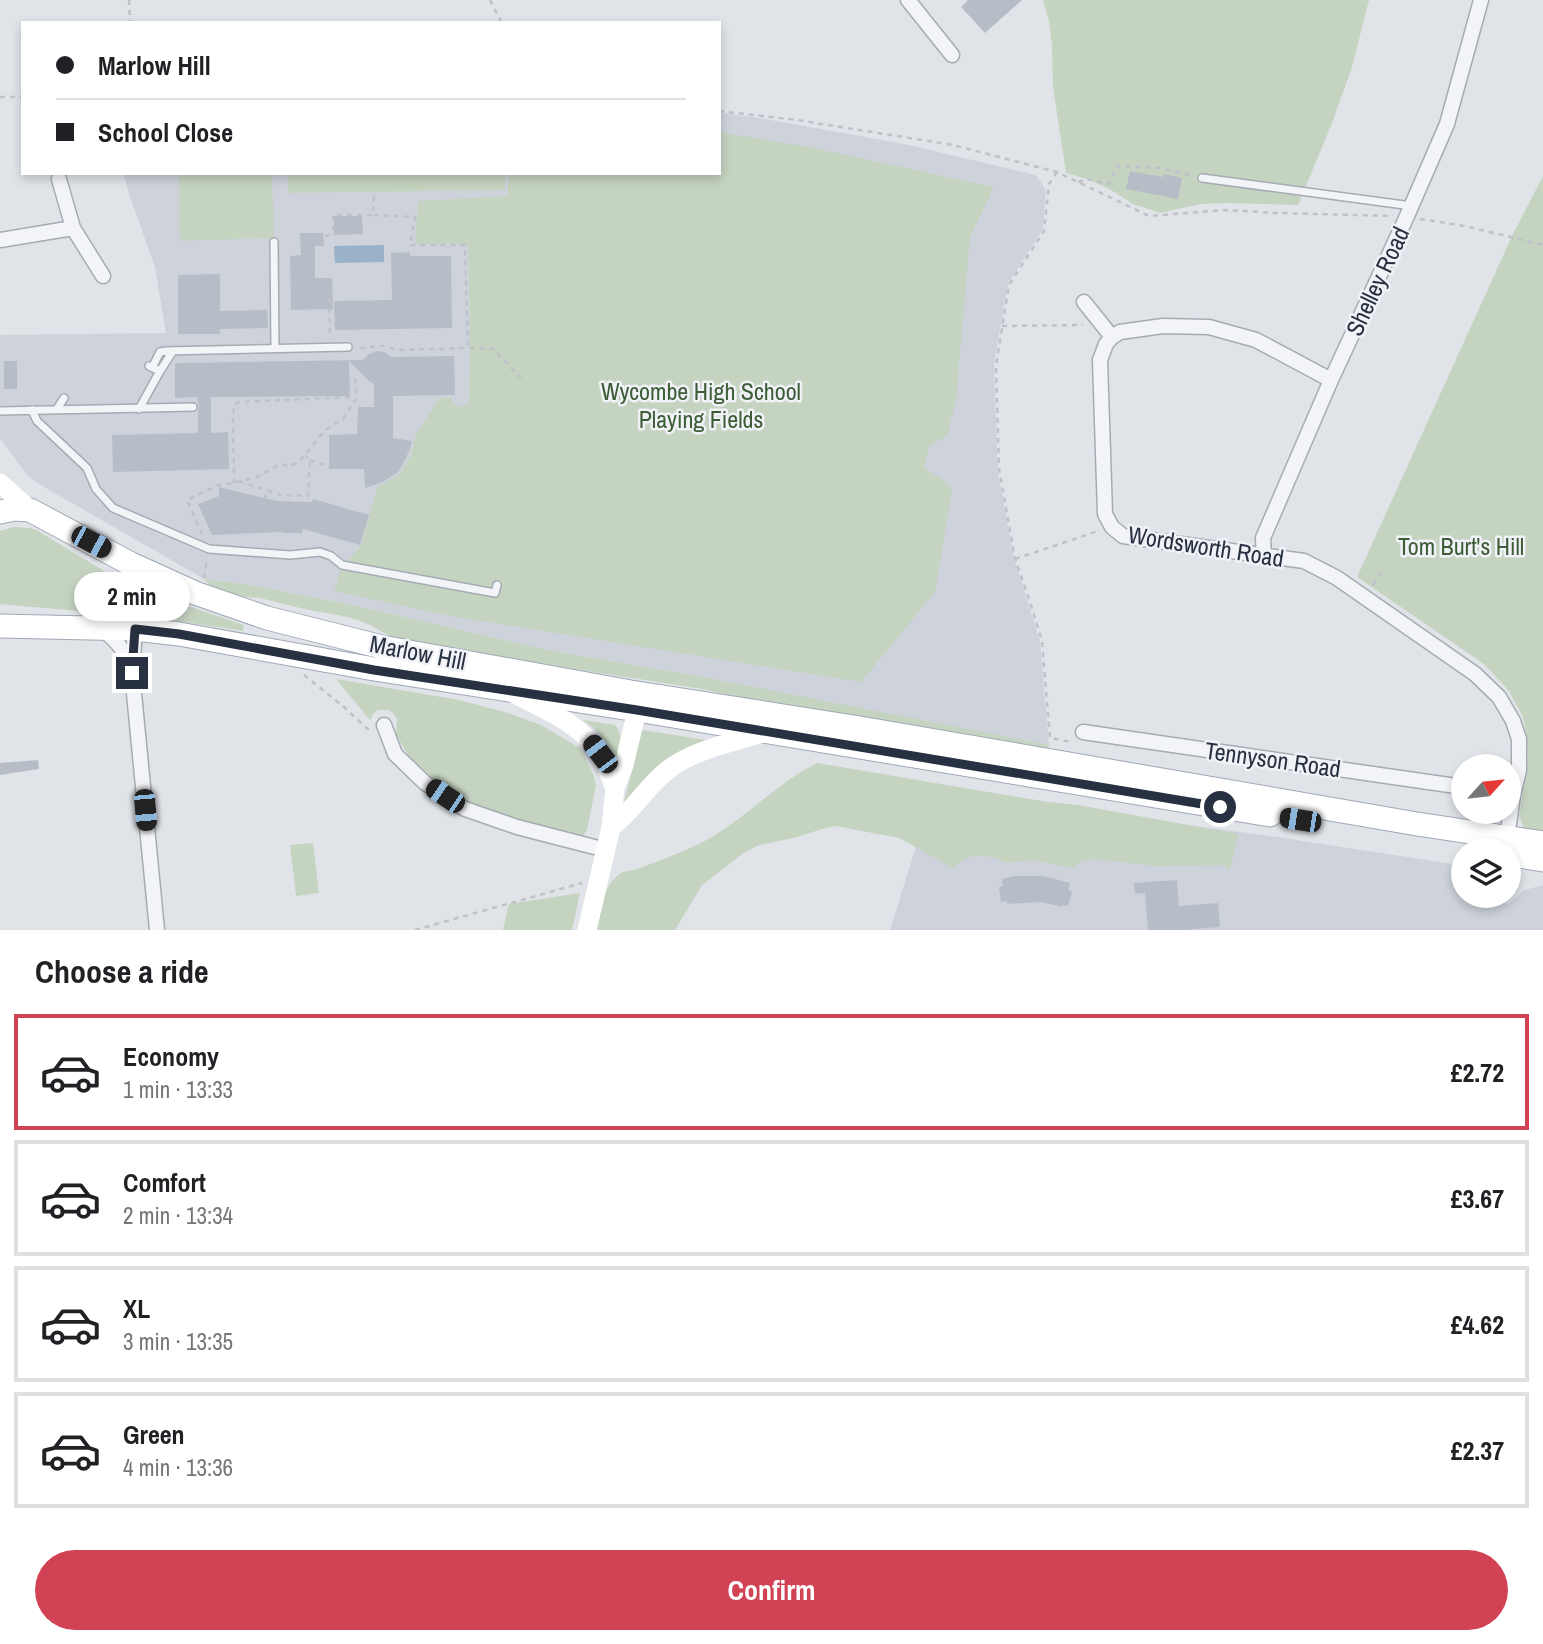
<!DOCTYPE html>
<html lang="en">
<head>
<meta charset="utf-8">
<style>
  body { margin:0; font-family:"Archivo Narrow",sans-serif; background:#f6f6f6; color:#202124; height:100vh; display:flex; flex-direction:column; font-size:26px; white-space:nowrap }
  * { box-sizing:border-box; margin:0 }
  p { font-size:23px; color:#757577 }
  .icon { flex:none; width:38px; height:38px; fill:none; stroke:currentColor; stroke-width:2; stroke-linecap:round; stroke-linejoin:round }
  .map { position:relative; height:930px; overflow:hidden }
  .details { display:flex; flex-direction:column; background:#fff; flex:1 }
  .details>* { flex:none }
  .hud { position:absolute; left:21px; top:21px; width:700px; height:154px; border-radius:0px; box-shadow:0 4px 10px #0003; display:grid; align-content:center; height:154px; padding:0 35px; background:#fff }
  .needle { width:46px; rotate:63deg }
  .fabs { position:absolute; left:1451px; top:754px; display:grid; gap:14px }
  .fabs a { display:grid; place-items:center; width:70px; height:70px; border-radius:50%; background:#fff; box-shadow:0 4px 10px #0003; font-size:35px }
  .end { position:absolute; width:32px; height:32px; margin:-16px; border:9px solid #283141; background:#fff; box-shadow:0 0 0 4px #fff }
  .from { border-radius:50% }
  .bubble { position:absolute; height:49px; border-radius:24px; background:#fff; box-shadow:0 4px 10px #0003; font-size:23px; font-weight:700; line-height:49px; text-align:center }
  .car { position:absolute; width:21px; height:42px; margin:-21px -10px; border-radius:9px; box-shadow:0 0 5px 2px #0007; background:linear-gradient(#222 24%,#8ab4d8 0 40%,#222 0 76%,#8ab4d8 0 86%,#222 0) }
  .hud b { display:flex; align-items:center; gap:24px; height:66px; font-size:26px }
  .hud b+b { border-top:2px solid #e0e0e0 }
  .hud i { width:18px; height:18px; background:#202124 }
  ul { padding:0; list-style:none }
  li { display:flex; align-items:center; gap:21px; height:116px; margin:0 14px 10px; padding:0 21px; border:4px solid #e0e0e0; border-radius:0px }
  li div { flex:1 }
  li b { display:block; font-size:26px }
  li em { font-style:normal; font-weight:700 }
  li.active { border-color:#d14255 }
  li>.icon { width:63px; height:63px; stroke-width:1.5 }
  h2 { padding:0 35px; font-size:32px; line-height:84px }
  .primary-button { display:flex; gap:14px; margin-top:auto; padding:14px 35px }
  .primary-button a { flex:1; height:80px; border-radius:42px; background:#d14255; color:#fff; font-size:28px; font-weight:700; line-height:80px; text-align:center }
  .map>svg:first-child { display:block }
  .built { fill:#ced3db }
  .green { fill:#c5d3c1 }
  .water { fill:#9ab1ca }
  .building { fill:#b7bdc6 }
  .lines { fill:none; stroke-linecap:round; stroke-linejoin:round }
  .lane-casing { stroke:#a5abb3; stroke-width:10 }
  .street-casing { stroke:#a5abb3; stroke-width:17 }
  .primary-casing { stroke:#9fa8b5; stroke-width:25 }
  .path { stroke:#bec1c8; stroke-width:2.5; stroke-dasharray:5 5; stroke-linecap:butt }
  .lane { stroke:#f3f4f7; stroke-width:7 }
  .street { stroke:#f3f4f7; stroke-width:14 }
  .secondary { stroke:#fff; stroke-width:19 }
  .primary { stroke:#fff; stroke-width:23 }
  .route { stroke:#283141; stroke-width:9 }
  .labels { text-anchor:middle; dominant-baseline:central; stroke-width:5; stroke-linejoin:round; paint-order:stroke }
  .street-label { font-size:24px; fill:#283141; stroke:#f0f2f7 }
  .park-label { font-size:24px; fill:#3c5d35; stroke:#f0f2f7 }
</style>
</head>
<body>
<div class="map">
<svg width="1543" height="930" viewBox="0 0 1543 930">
  <rect width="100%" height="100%" fill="#e0e4e9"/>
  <path class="built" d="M719 112 777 121 909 145 1036 175 1046 190 1043 229 1008 284 994 364 998 473 1014 558 1040 641 1049 745 835 705 709 678 548 650 353 605 251 585 204 579 39 484 27 475 0 438V335L166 333 155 267 130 197 123 173H719Z
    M933 792 1263 835 1459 865 1463 868V896H1496L1507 905 1525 890 1543 885V930H890Z"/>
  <path class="green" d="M1043 0H1369L1352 67 1332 123 1298 205 1226 203 1201 204 1160 213 1133 204 1111 190 1090 180 1066 173 1053 87 1052 45 1049 21Z
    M719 132 809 147 994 187 970 237 956 400 947 436 929 446 924 468 941 478 952 489 935 592 861 682 450 616 334 591 341 568 361 546 378 486 399 475 411 456 415 436 439 398H451L455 405 462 408 469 402 470 337 468 244H415L418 201 508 196V173H719Z
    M179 173H272L274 238 180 241Z
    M288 173H505V190L288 193Z
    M1543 176V833L1525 830 1519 816 1528 760 1527 737 1523 717 1509 691 1484 664 1357 577 1513 234Z
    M13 527 29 528 36 530 126 584 133 593 136 600 131 611 123 615 0 604V531Z
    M204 579 251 585 353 605 548 650 709 678 1049 745 1047 750 798 709 696 688 442 648 392 637 366 623 348 617 304 609 260 598 224 595 212 588Z
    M156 590 179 602 165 610 162 618 153 615 154 591Z
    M188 606 244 625 243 631 172 620 173 616 187 611Z
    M336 679 459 700 508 713 541 725 580 748 594 776 596 785 587 830 583 836 557 832 470 805 438 789 413 763 396 735 397 719 394 714 389 710H378L373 714 370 720Z
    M583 720 615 725C625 739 620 746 616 761L606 743 597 731Z
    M642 730 712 741 622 810Z
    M817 763 1048 802 1078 805 1238 834 1230 870 1224 865 1156 866 1093 859 1081 861 1073 868 1033 860 1006 863 994 857 973 856 963 860 953 868 899 838 836 826 822 829 798 837 759 845 745 852 702 885 675 930H597C601 910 602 890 617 876 622 871 630 871 637 869 657 862 677 854 697 845 741 824 773 785 817 763Z
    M313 843 319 893 296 896 290 845Z
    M580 893 572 930H503L509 904Z"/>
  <path class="water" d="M384 245V262L335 263 334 246Z"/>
  <path class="building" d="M968 0H1022L985 33 961 7Z
    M1130 171 1163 177 1164 174 1182 178 1178 199 1126 189Z
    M334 216H362L363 234 334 235Z
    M300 233H323L324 246H315V278H332L333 309 291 310 290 256 301 255Z
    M410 252V256H451L452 328 335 330 334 301 392 300 391 253Z
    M220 274V311L267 310 268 328 220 329V334H178V275Z
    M378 351 384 352 391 357 454 356 455 395 393 396V438L412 441 410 449 403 464 398 472 383 482 365 488 364 469H329V435L357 434 358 407H374V384L369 381 349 361 350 396 211 397V433L228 432 229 469 113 472 112 435 198 433V411L199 406 197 397 175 398V363L363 360 369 354Z
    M4 361H17V389H4Z
    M219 487 276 501 312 502 313 499 369 515 360 545 303 529 302 533H282V532L212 535 198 504 219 496Z
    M38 760 39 769 0 775V763Z
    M1015 876H1043L1070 883 1068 890 1072 892 1068 906 1062 905V907L1041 902 1007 904V901L1001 902 999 887 1003 886 1002 879Z
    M1177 880 1179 906 1218 903 1220 927 1185 930H1148L1145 893 1135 894 1134 883Z"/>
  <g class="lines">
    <g class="lane-casing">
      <path id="lane" d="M1202 178 1412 206
        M274 242 275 349
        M153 366 160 352 166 351 348 347
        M160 371 173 351
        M57 409 64 398
        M139 409 160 371 149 366
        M32 410 37 421 87 468 96 489 113 508 209 549 290 555 320 552 331 556 342 565 495 593 497 585
        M0 411 193 407"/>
    </g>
    <g class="street-casing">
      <path id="street" d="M908 0 952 55
        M59 179 73 228
        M0 240 73 228 103 276
        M1084 302 1112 337
        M1331 380 1256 340 1209 327 1163 326 1120 332 1112 337 1106 344 1100 360 1105 514 1112 527 1123 536 1304 561 1337 578 1475 674 1499 697 1513 721 1519 739V770L1513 795 1507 838
        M1264 557 1263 538 1331 380 1407 216 1447 124 1481 0
        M102 629C118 642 124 649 130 668
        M135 629 132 673 157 930
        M384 725 395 754 425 783 465 809 517 827 606 850
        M1083 732 1463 787"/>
    </g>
    <g class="primary-casing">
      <path id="primary" d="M0 512 14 509 30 510 131 564 195 593 267 618 382 647 631 692 860 728 1417 824 1543 843
        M131 564C148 585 147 605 135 629
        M0 626 135 629 179 634 374 669 637 710 1270 815
        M1508 854 1543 860"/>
    </g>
    <path class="path" d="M129 0 130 23
      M490 0 502 23
      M0 97H23
      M719 111 797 120 953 145 1057 172 1149 216 1225 210 1278 213 1393 216
      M1057 172 1049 184 1044 231 1009 285 996 365 999 469 1015 559 1029 599 1042 641 1050 738 1072 742
      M1078 182 1087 179 1109 184 1117 166 1159 168 1194 176
      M374 196 373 215 415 217 410 245H465L468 348
      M1420 219 1465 226 1543 245
      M325 237 333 231V215H373
      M329 298 330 336
      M1002 326 1083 325
      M360 348C375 348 380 342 396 350L470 348 493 349 521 378
      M310 460 329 467
      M239 481 281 495 308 496 310 460 306 456
      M234 483 233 419 234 405 238 402 354 397
      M265 499 267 490
      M202 534 187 500 218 485 234 483 257 477 280 464 290 466 299 462 325 430 343 419 356 399 355 374
      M1015 559 1098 531
      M204 578 207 560
      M1373 585 1383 571
      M304 675 344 707 371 732
      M415 930 582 883"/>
    <use href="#lane" class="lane"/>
    <use href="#street" class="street"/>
    <path class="secondary" d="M0 483 30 510
      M515 694C545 710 580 723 599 753 606 764 610 777 615 788
      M611 827C634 811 647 785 669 769 695 749 735 742 766 732
      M587 930 611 827 615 788 624 765 637 710 632 696"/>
    <use href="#primary" class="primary"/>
  </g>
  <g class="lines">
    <path class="route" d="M132 673 135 629 179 634 374 670 637 710 1220 807"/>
  </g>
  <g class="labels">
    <g class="street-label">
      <text transform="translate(1377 281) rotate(-65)">Shelley Road</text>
      <text transform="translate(1206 546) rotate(9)">Wordsworth Road</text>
      <text transform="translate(418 652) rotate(11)">Marlow Hill</text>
      <text transform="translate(1273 759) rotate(8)">Tennyson Road</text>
    </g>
    <g class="park-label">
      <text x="701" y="391">Wycombe High School<tspan x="701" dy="28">Playing Fields</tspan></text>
      <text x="1461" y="546">Tom Burt's Hill</text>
    </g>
  </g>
</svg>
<div class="fabs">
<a><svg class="needle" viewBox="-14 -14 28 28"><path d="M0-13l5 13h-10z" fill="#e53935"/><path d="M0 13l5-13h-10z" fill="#757577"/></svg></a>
<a><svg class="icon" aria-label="layers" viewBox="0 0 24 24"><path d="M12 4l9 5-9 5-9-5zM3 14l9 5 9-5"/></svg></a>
</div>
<i class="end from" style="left:1220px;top:807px"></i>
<i class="end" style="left:132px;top:673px"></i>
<div class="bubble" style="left:74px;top:572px;width:116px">2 min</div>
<i class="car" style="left:91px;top:542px;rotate:118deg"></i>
<i class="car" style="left:600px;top:754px;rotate:323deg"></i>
<i class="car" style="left:445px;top:796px;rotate:304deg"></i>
<i class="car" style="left:145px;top:810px;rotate:175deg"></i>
<i class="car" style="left:1300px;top:820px;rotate:279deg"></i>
<div class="hud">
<b><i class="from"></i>Marlow Hill</b>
<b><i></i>School Close</b>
</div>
</div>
<section class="details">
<h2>Choose a ride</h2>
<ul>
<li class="active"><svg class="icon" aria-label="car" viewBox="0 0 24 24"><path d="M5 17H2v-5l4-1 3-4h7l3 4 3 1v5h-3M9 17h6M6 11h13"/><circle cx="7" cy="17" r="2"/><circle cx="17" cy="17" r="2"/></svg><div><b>Economy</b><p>1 min · 13:33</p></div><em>£2.72</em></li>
<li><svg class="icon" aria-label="car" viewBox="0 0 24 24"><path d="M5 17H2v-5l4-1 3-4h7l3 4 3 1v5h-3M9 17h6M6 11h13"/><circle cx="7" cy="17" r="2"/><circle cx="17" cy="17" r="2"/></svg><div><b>Comfort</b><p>2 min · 13:34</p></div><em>£3.67</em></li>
<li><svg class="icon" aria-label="car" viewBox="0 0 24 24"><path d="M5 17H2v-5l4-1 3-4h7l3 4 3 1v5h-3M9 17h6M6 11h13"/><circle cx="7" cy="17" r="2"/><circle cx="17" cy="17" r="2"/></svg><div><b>XL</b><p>3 min · 13:35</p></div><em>£4.62</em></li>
<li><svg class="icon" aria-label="car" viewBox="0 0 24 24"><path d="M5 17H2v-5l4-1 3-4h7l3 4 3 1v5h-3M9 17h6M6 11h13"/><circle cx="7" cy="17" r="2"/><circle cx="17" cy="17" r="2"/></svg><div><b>Green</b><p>4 min · 13:36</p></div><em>£2.37</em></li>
</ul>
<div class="primary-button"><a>Confirm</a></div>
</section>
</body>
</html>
